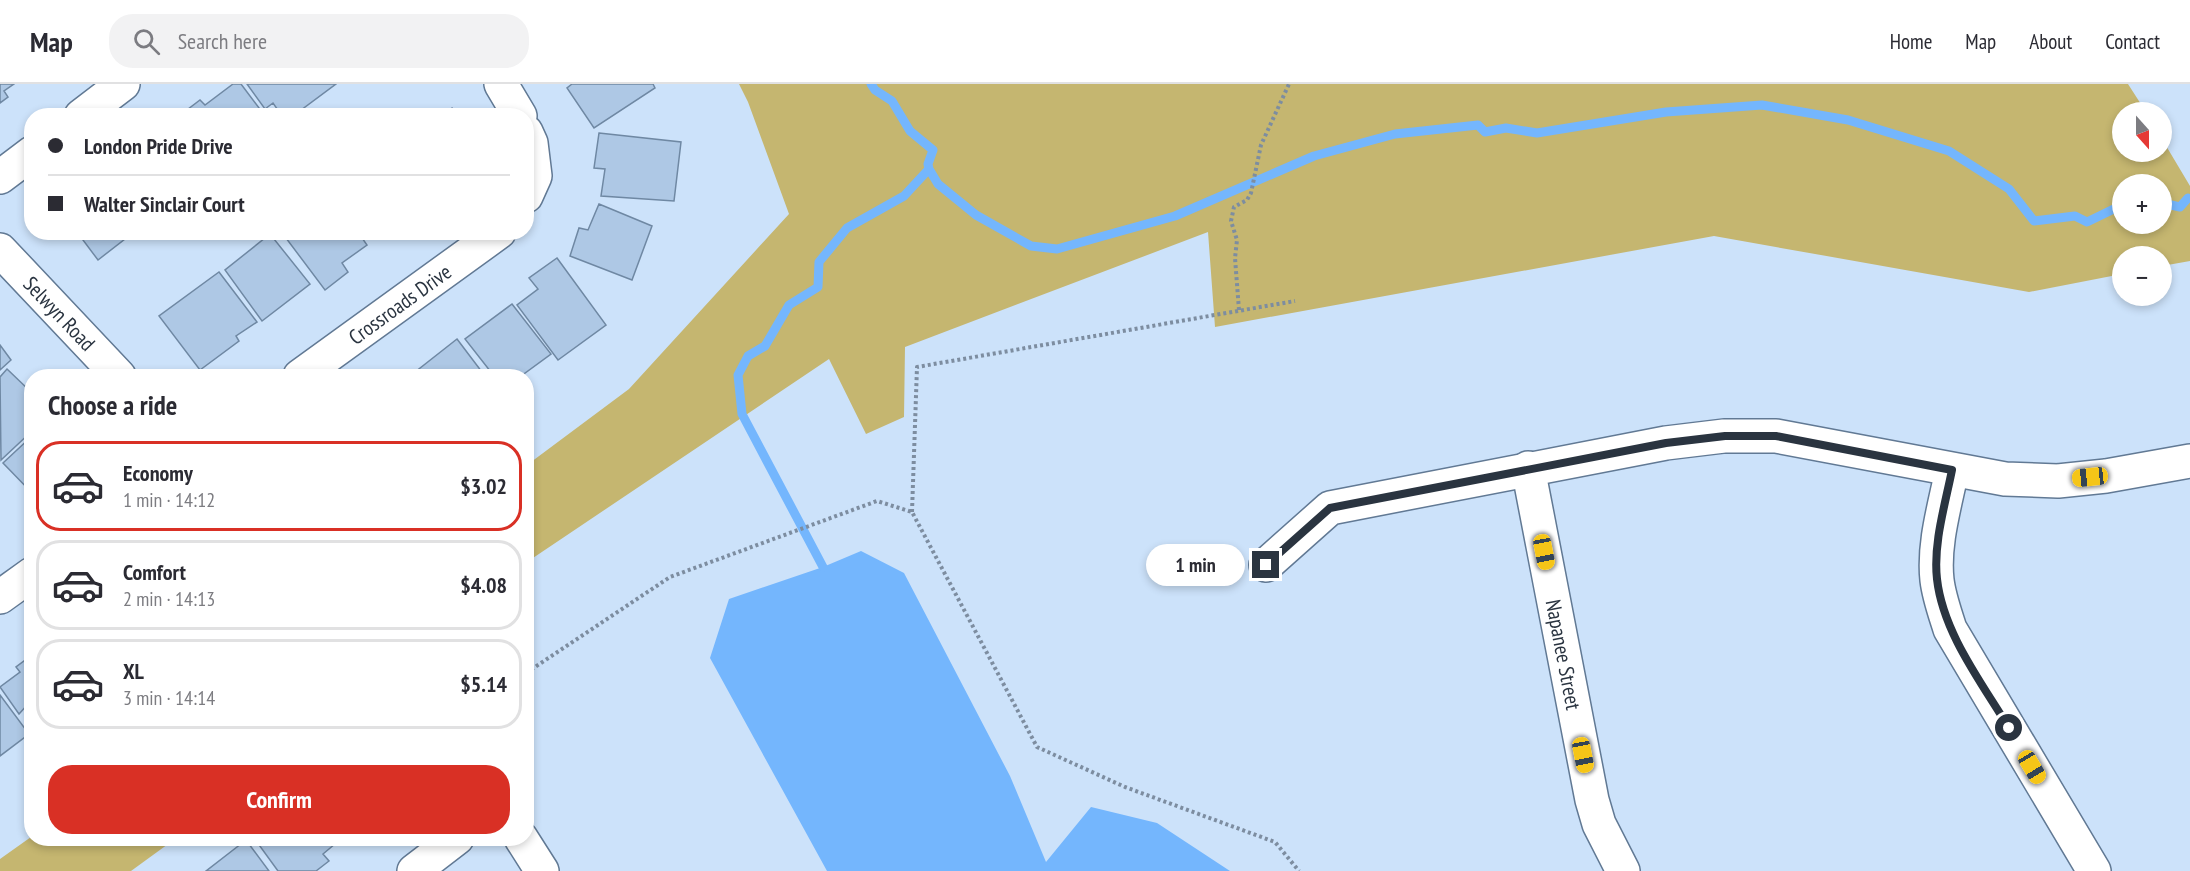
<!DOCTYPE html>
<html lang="en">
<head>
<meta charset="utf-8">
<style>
  body { margin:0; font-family:"PT Sans Narrow",sans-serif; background:#f2f2f3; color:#2b2b33; height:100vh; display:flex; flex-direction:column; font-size:22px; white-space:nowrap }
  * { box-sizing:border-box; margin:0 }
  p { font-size:20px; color:#7c7c81 }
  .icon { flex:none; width:33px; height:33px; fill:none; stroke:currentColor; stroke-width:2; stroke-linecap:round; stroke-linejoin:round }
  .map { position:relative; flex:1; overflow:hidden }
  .side { position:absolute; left:24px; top:285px; width:510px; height:477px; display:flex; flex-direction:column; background:#fff; border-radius:24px; box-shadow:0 3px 9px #0003 }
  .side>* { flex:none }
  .guide { position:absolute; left:24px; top:24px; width:510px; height:132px; border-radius:24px; box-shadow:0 3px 9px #0003; display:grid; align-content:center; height:132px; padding:0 24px; background:#fff }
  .needle { width:39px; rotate:159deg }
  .controls { position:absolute; left:2112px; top:18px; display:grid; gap:12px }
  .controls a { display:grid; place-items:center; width:60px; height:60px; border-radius:50%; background:#fff; box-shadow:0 3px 9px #0003; font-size:30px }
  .end { position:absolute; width:27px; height:27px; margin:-14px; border:8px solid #2a3440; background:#fff; box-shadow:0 0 0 3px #fff }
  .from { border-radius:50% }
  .bubble { position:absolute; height:42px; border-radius:21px; background:#fff; box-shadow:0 3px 9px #0003; font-size:20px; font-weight:600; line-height:42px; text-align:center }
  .car { position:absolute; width:18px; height:36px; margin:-18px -9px; border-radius:8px; box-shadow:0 0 4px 2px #0007; background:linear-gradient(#f5c518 24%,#345 0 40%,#f5c518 0 76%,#345 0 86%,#f5c518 0) }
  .guide b { display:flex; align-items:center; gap:21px; height:57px; font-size:22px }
  .guide b+b { border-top:2px solid #e1e1e2 }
  .guide i { width:15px; height:15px; background:#2b2b33 }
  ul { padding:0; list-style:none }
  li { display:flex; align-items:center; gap:18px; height:90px; margin:0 12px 9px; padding:0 12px; border:3px solid #e1e1e2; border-radius:24px }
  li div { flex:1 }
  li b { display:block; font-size:22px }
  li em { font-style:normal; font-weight:600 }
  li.current { border-color:#d93025 }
  li>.icon { width:54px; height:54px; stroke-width:1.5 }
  h2 { padding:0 24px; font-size:27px; line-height:72px }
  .button { display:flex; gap:12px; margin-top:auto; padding:12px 24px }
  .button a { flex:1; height:69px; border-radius:24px; background:#d93025; color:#fff; font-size:24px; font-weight:600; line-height:69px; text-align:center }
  header { display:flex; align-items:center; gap:36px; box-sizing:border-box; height:84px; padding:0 30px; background:#fff; border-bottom:2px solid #e1e1e2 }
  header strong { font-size:28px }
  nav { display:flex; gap:33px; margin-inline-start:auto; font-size:21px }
  .search { width:420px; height:54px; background:#f2f2f3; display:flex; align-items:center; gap:15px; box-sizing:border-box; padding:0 21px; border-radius:24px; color:#7c7c81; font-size:22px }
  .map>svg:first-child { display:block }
  .green { fill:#c5b670; fill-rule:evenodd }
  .water { fill:#74b6fd }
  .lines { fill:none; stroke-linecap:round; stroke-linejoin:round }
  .stream { stroke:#74b6fd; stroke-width:9 }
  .building { fill:#aec8e5; stroke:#6f88a3; stroke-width:1.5 }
  .minor-casing { stroke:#617994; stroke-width:36 }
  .path { stroke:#7d8da0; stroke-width:4; stroke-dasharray:3 3; stroke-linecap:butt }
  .minor { stroke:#fff; stroke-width:33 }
  .route { stroke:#2a3440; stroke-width:8 }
  .labels { text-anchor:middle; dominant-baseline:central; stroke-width:6; stroke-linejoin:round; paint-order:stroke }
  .street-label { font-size:21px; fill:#2a3440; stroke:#cce2fa }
</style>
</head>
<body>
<header>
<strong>Map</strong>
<div class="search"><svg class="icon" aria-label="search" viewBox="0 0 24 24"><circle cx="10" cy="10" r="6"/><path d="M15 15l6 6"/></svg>Search here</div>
<nav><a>Home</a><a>Map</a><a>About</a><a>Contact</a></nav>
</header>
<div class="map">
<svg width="2190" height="787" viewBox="0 0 2190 787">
  <rect width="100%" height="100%" fill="#cce2fa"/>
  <path class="green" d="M739 0H2128L2146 28H2122V68H2162V55L2190 102V177L2162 182V172H2122V190L2029 208 1714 152 1215 243 1208 148 905 263 904 333 866 350 829 275 527 478V381L629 305 789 130 748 18ZM2122 100H2162V140H2122Z
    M31 753 32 754 175 755 131 787H0V775Z"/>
  <path class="water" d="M861 467 904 489 1010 692 1046 778 1091 723 1157 739 1230 787H827L710 574 729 515 823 483Z"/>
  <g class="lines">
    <path class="stream" d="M871 0 875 6 892 17 910 47 933 66 928 80 929 85 938 100 976 131 1031 162 1057 165 1175 132 1314 72 1395 50 1478 41 1485 48 1506 44 1537 49 1666 28 1762 21 1848 36 1949 67 2009 105 2034 137 2075 132 2087 138 2122 121
      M2162 119 2180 123 2188 114
      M823 483 742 330 738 291 748 272 765 262 789 221 818 203 819 178 847 144 904 112 929 85"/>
  </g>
  <path class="building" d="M0 0H14L4 7 8 13 0 19Z
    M233 0H241L265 32H179L200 16 205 21Z
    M247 0H336L293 32H282L273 19 265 25Z
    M572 0H653L655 4 594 44 567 4Z
    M452 24 457 32H442Z
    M599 49 681 58 674 117 601 112 605 85 594 84Z
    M599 120 652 142 632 196 570 172 579 144 588 146Z
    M77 148H134L98 176Z
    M285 148H358L367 161 342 179 348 188 325 206 283 150Z
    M367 148H382L372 155Z
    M270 150 310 200 262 237 225 186Z
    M557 174 606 241 558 276 517 221 538 205 529 194Z
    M219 188 257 238 236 252 239 257 200 286 159 232Z
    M512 220 551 270 521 292H494L465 255Z
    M457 255 485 292H410Z
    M0 261 11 276 0 286Z
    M7 285 31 308 25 314 32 321V347L1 376 0 293Z
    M32 352V409L3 379Z
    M32 571V624L28 620 19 630 0 603 20 588 16 583Z
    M0 611 29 650 0 672Z
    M254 754H342L323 770 329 777 316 787H278Z
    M246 756 269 787H206Z"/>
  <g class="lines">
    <g class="minor-casing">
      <g id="minor">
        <path d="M501 0 520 32"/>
        <path d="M81 32 123 0"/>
        <path d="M526 48 531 59 535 92 526 112"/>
        <path d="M0 93 32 69"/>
        <path id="s1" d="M0 166 119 292"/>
        <path id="s2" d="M300 292 499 148"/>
        <path id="s3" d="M1528 384 1592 716 1599 740 1623 787"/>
        <path d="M1952 386C1945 421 1933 460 1937 496 1939 513 1945 529 1950 545L2094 787"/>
        <path d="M1266 481 1330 424 1666 359 1724 352H1776L2005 395 2058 397 2106 392 2190 377"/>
        <path d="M0 513 32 490"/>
        <path d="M521 754 542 787"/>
        <path d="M414 787 457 754"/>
      </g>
    </g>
    <path class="path" d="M1239 226 1235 174 1237 156 1231 137 1234 123 1247 116 1251 109 1261 61 1289 0
      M912 428 917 283 1295 217
      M526 589 670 493 877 417 912 428 1037 663 1125 703 1275 758 1299 787"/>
    <use href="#minor" class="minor"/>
  </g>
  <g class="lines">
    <path class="route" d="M1266 481 1330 424 1666 359 1725 352H1776L1952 386C1945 421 1933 460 1937 495 1943 549 1982 599 2009 644"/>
  </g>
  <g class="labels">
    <g class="street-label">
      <text stroke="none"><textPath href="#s2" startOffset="123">Crossroads Drive</textPath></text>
      <text stroke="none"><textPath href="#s1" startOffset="87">Selwyn Road</textPath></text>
      <text stroke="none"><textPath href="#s3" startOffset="190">Napanee Street</textPath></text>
    </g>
  </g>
</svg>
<div class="controls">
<a><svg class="needle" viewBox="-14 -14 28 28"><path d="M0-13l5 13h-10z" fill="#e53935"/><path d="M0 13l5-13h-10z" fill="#7c7c81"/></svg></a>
<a>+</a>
<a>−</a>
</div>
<i class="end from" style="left:2009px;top:644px"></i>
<i class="end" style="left:1266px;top:481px"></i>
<div class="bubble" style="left:1146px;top:460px;width:99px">1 min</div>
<i class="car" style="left:2090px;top:393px;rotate:264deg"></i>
<i class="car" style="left:1544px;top:468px;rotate:169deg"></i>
<i class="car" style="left:1583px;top:671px;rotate:169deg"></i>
<i class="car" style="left:2032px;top:683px;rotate:149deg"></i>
<div class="guide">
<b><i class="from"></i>London Pride Drive</b>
<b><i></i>Walter Sinclair Court</b>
</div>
<section class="side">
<h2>Choose a ride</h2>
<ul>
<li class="current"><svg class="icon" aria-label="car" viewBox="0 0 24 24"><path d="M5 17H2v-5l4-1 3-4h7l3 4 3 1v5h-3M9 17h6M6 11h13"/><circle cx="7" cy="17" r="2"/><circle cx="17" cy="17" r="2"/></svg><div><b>Economy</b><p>1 min · 14:12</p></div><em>$3.02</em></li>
<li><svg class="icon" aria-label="car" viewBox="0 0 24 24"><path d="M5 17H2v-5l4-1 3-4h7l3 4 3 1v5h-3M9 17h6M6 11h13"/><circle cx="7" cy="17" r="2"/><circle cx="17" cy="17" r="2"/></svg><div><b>Comfort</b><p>2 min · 14:13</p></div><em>$4.08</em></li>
<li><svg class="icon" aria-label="car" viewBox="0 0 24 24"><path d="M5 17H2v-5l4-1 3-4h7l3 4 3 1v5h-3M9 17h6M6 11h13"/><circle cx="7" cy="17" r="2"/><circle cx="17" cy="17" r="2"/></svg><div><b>XL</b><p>3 min · 14:14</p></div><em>$5.14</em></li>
</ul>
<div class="button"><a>Confirm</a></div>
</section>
</div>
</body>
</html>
